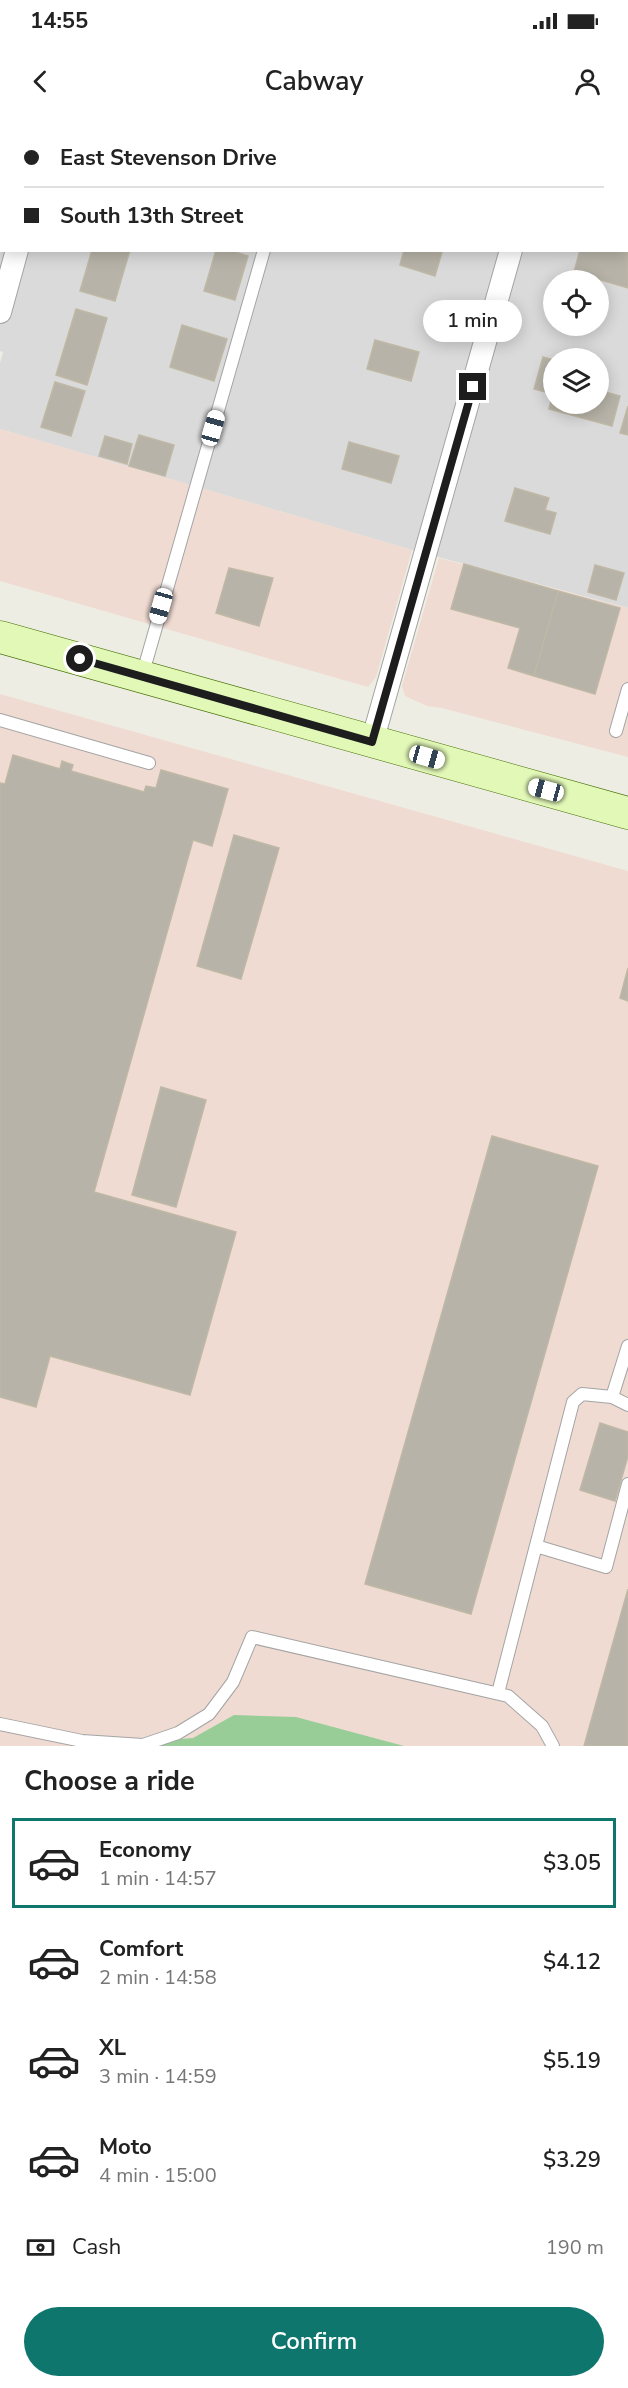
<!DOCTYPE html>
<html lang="en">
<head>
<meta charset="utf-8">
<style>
  body { margin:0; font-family:"Nunito Sans",sans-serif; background:#f2f2f2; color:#222; height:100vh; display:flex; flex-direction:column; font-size:22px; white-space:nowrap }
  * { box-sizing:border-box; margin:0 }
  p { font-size:20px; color:#767676 }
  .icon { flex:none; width:33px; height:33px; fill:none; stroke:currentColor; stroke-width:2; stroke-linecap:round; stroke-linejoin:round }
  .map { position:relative; height:1626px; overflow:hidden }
  .sheet { display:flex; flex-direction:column; background:#fff; flex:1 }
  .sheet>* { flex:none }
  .banner { position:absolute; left:0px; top:0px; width:628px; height:132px; box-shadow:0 3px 15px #0003; display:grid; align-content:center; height:132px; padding:0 24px; background:#fff }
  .buttons { position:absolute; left:543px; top:150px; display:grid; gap:12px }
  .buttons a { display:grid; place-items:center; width:66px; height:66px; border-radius:50%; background:#fff; box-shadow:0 3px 15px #0003; font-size:30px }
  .end { position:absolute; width:27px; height:27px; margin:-14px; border:8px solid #1d1d1d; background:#fff; box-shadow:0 0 0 3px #fff }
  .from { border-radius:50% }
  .bubble { position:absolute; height:42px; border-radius:21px; background:#fff; box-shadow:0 3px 15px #0003; font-size:20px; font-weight:600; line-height:42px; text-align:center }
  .car { position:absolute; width:18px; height:36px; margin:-18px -9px; border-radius:8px; box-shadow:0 0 4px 2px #0007; background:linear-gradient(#fff 24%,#345 0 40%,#fff 0 76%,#345 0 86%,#fff 0) }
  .banner b { display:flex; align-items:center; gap:21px; height:57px; font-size:22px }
  .banner b+b { border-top:2px solid #e0e0e0 }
  .banner i { width:15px; height:15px; background:#222 }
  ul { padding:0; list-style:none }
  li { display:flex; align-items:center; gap:18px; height:90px; margin:0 12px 9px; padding:0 12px; border:3px solid transparent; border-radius:0px }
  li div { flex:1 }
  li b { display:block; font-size:22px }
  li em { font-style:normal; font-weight:600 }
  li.selected { border-color:#0f766e }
  li>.icon { width:54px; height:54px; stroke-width:1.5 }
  h2 { padding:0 24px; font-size:27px; line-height:72px }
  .pay { display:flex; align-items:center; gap:15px; height:66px; padding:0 24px; font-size:22px }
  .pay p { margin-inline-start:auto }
  .primary-button { display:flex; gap:12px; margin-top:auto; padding:12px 24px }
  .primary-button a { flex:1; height:69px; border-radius:36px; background:#0f766e; color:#fff; font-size:24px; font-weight:600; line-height:69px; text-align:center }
  .status { display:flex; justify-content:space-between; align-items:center; height:42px; padding:0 30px; background:#fff; direction:ltr }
  .status svg { height:16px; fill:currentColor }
  header { display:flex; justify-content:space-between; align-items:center; height:78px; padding:0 24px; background:#fff; font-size:27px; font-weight:600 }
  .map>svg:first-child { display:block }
  .residential { fill:#dbdada; fill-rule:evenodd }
  .commercial { fill:#efdbd2 }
  .forest { fill:#99cd98 }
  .building { fill:#b7b3a8; stroke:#bfb8a5; stroke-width:1.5 }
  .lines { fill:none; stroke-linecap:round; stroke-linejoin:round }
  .lane-casing { stroke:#a4a4a4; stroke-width:14 }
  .street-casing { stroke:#a4a4a4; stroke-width:24 }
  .secondary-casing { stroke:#477107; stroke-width:33 }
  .lane { stroke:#fff; stroke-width:12 }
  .street { stroke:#fff; stroke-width:22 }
  .secondary { stroke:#e2f8b7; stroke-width:32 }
  .route { stroke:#1d1d1d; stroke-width:8 }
</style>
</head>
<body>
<div class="status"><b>14:55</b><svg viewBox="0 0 49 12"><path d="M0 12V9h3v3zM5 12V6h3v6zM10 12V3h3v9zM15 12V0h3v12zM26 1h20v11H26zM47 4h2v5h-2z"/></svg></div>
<header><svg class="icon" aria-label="back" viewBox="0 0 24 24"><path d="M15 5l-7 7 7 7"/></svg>Cabway<svg class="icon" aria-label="person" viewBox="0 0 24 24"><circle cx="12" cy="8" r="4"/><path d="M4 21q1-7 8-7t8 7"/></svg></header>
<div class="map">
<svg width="628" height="1626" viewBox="0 0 628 1626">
  <rect width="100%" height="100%" fill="#eeede3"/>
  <path class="residential" d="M0 0H628V488L412 430 0 309V243L3 232 0 231ZM2 2H627V130H2ZM554 160H598V206H554ZM554 238H598V284H554Z"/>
  <path class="commercial" d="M0 309 412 430 376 557 368 567 0 461Z
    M439 438 628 488V637L442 588 427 586 405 576 402 566Z
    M0 574 628 751V1626H0Z"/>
  <path class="forest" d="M234 1595 296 1597 404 1626H90L193 1618Z"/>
  <path class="building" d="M442 0H474L442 2Z
    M92 130H130L115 181 80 171Z
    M216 130H229L248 136 235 180 204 171Z
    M404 130 442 132 435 156 400 145Z
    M580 130 628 132V168L574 152Z
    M76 189 107 198 87 265 56 255Z
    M182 205 227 219 214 261 170 247Z
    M375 220 419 232 411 261 367 249Z
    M543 237 554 240V284H598V270L620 276 612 306 549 289 553 274 534 269Z
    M55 262 85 271 71 316 41 307Z
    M628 286V315L620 313Z
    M139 315 174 325 165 356 129 346Z
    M105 316 132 324 127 344 99 336Z
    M349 322 399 336 391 363 342 349Z
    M515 368 549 378 545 390 556 393 550 414 505 401Z
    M464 444 558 471 534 556 508 548 520 508 451 489Z
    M595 445 624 453 616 480 588 472Z
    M229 448 273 458 259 506 216 493Z
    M558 471 620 488 595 574 534 556Z
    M13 635 60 649 62 641 73 645 71 651 144 672 146 666 156 668 161 650 228 669 212 726 193 720 94 1072 236 1112 190 1275 50 1236 36 1287 0 1277V663L5 664Z
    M234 715 279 728 241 859 197 846Z
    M628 848V881L620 878Z
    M161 967 206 980 176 1087 132 1075Z
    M492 1016 598 1046 471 1494 365 1464Z
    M600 1303 628 1312V1336L615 1381 580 1370Z
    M628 1469V1626H584Z"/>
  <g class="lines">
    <g class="lane-casing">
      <path id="lane" d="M302 2V0
        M142 556 264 130
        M0 600 149 643
        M616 611 628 569
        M612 1277 628 1226
        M536 1426 606 1447 628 1364
        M498 1573 573 1282 582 1274 612 1277 628 1285
        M0 1604 82 1621 143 1625 178 1613 209 1594 233 1562 252 1517 508 1576 542 1606 553 1626"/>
    </g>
    <g class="street-casing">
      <path id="street" d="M53 2V0
        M549 2 550 0
        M0 192 17 130
        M372 622 511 130"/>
    </g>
    <g class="secondary-casing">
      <path id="secondary" d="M0 517 628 693"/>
    </g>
    <use href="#lane" class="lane"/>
    <use href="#street" class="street"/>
    <use href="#secondary" class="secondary"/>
  </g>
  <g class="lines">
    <path class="route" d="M80 539 372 622 473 267"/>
  </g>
</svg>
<div class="buttons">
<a><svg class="icon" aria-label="locate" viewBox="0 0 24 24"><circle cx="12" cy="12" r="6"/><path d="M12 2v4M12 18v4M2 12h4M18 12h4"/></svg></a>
<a><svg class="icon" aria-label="layers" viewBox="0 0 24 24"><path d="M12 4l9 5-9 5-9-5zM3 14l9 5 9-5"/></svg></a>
</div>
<i class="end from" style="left:80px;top:539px"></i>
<i class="end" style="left:473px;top:267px"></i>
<div class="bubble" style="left:423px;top:180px;width:99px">1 min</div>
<i class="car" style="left:213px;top:308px;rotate:16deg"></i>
<i class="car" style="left:161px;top:486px;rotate:196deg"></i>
<i class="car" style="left:427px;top:637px;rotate:106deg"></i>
<i class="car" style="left:546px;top:670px;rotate:285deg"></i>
<div class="banner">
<b><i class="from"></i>East Stevenson Drive</b>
<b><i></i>South 13th Street</b>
</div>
</div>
<section class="sheet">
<h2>Choose a ride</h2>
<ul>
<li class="selected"><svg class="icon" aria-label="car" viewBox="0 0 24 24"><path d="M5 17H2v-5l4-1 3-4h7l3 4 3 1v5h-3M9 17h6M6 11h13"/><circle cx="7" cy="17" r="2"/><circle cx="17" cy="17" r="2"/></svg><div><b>Economy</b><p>1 min · 14:57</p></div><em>$3.05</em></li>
<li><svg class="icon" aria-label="car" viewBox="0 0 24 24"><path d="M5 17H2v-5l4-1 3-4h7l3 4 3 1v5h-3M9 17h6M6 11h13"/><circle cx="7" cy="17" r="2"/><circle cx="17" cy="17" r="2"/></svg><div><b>Comfort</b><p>2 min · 14:58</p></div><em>$4.12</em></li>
<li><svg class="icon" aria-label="car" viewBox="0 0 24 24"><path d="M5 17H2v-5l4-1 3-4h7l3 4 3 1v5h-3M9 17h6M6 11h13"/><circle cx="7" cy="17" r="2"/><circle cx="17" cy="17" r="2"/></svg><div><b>XL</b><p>3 min · 14:59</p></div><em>$5.19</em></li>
<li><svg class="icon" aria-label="car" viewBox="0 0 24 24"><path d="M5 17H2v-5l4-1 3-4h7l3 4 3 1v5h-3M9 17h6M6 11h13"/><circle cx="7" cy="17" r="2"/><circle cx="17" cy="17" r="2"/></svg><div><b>Moto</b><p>4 min · 15:00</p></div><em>$3.29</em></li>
</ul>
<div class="pay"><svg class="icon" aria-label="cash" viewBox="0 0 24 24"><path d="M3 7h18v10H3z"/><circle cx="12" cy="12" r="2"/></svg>Cash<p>190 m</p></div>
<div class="primary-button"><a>Confirm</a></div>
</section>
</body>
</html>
